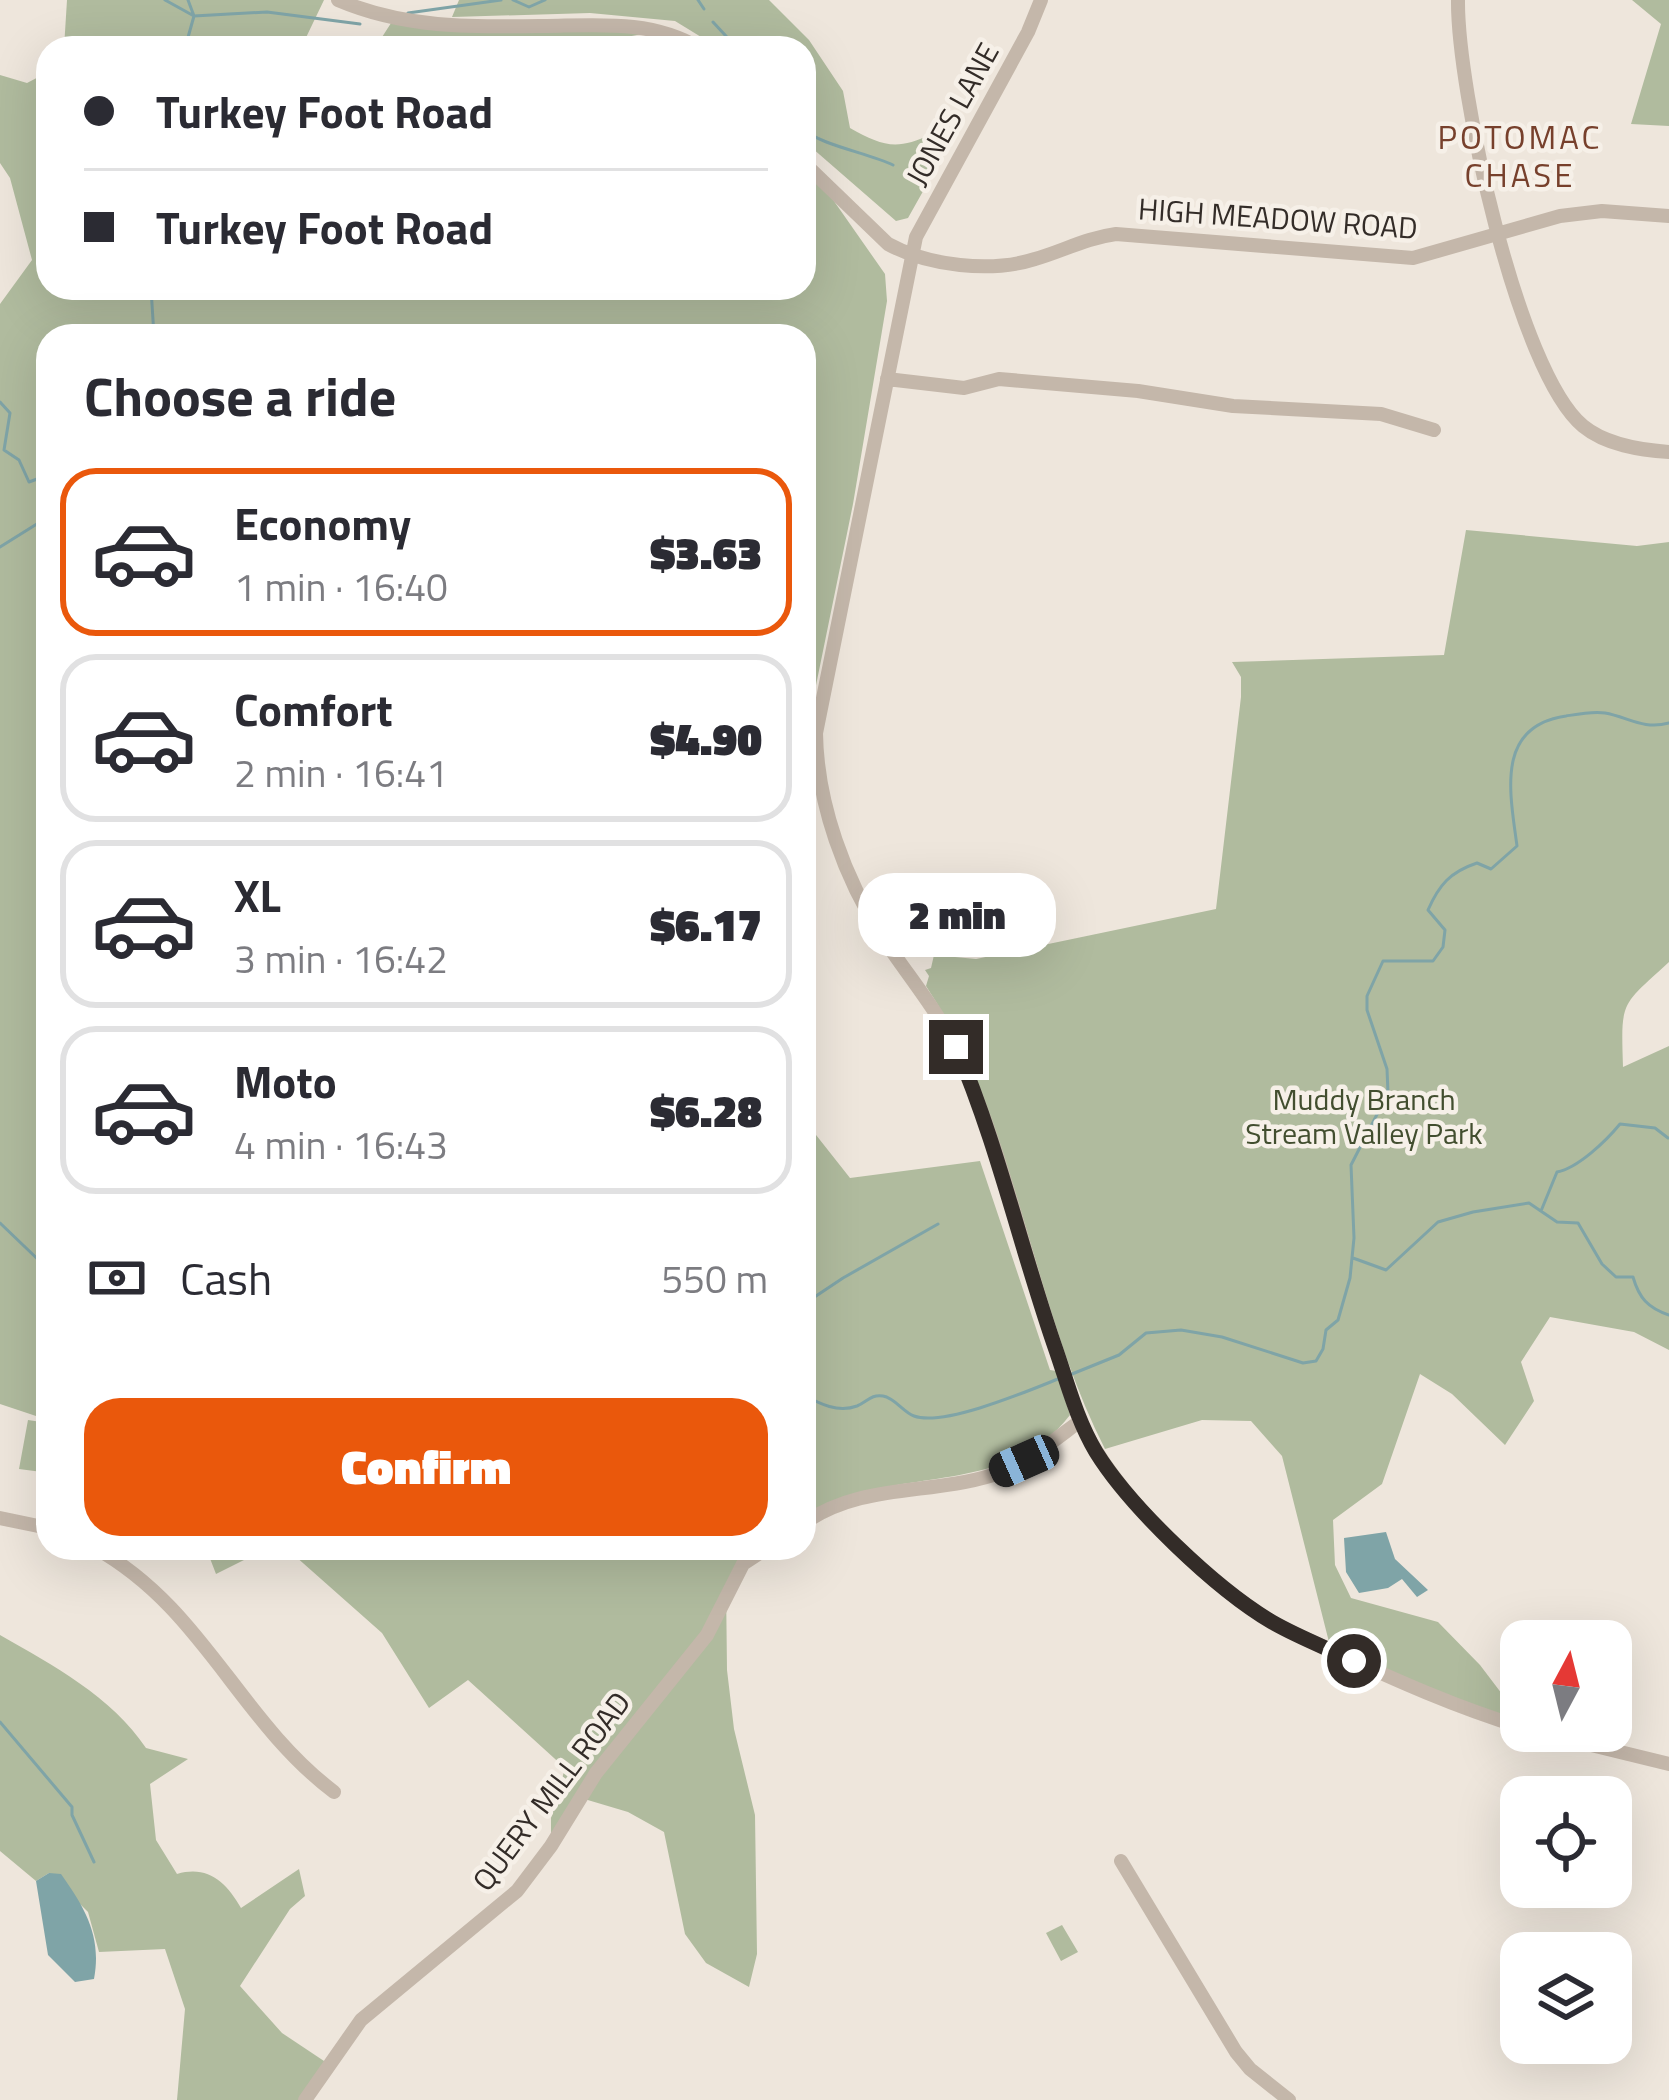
<!DOCTYPE html>
<html lang="en">
<head>
<meta charset="utf-8">
<style>
  body { margin:0; font-family:"Titillium Web",sans-serif; background:#f7f7f7; color:#2b2b33; height:100vh; display:flex; flex-direction:column; font-size:45px; white-space:nowrap }
  * { box-sizing:border-box; margin:0 }
  p { font-size:39px; color:#7c7c81 }
  .icon { flex:none; width:66px; height:66px; fill:none; stroke:currentColor; stroke-width:2; stroke-linecap:round; stroke-linejoin:round }
  .map { position:relative; flex:1; overflow:hidden }
  .details { position:absolute; left:36px; top:324px; width:780px; height:1236px; display:flex; flex-direction:column; background:#fff; border-radius:36px; box-shadow:0 12px 48px #0002 }
  .details>* { flex:none }
  .banner { position:absolute; left:36px; top:36px; width:780px; height:264px; border-radius:36px; box-shadow:0 12px 48px #0002; display:grid; align-content:center; height:264px; padding:0 48px; background:#fff }
  .needle { width:78px; rotate:7deg }
  .controls { position:absolute; left:1500px; top:1620px; display:grid; gap:24px }
  .controls a { display:grid; place-items:center; width:132px; height:132px; border-radius:24px; background:#fff; box-shadow:0 12px 48px #0002; font-size:60px }
  .end { position:absolute; width:54px; height:54px; margin:-27px; border:15px solid #332c28; background:#fff; box-shadow:0 0 0 6px #fff }
  .from { border-radius:50% }
  .bubble { position:absolute; height:84px; border-radius:36px; background:#fff; box-shadow:0 12px 48px #0002; font-size:39px; font-weight:800; line-height:84px; text-align:center }
  .car { position:absolute; width:36px; height:72px; margin:-36px -18px; border-radius:15px; box-shadow:0 0 9px 3px #0007; background:linear-gradient(#222 24%,#8ab4d8 0 40%,#222 0 76%,#8ab4d8 0 86%,#222 0) }
  .banner b { display:flex; align-items:center; gap:42px; height:114px; font-size:45px }
  .banner b+b { border-top:3px solid #e1e1e2 }
  .banner i { width:30px; height:30px; background:#2b2b33 }
  ul { padding:0; list-style:none }
  li { display:flex; align-items:center; gap:36px; height:168px; margin:0 24px 18px; padding:0 24px; border:6px solid #e1e1e2; border-radius:36px }
  li div { flex:1 }
  li b { display:block; font-size:45px }
  li em { font-style:normal; font-weight:800 }
  li.on { border-color:#ea580c }
  li>.icon { width:108px; height:108px; stroke-width:1.5 }
  h2 { padding:0 48px; font-size:54px; line-height:144px }
  .pay { display:flex; align-items:center; gap:30px; height:132px; padding:0 48px; font-size:45px }
  .pay p { margin-inline-start:auto }
  .action { display:flex; gap:24px; margin-top:auto; padding:24px 48px }
  .action a { flex:1; height:138px; border-radius:36px; background:#ea580c; color:#fff; font-size:48px; font-weight:800; line-height:138px; text-align:center }
  .map>svg:first-child { display:block }
  .green { fill:#b0bb9e }
  .water { fill:#7fa4a7 }
  .lines { fill:none; stroke-linecap:round; stroke-linejoin:round }
  .stream { stroke:#7fa4a7; stroke-width:3 }
  .minor { stroke:#c4b7aa; stroke-width:14 }
  .route { stroke:#332c28; stroke-width:15 }
  .labels { text-anchor:middle; dominant-baseline:central; stroke-width:9; stroke-linejoin:round; paint-order:stroke }
  .street-label { font-size:30px; fill:#332c28; stroke:#f6f0e8 }
  .park-label { font-size:30px; fill:#424e2f; stroke:#f6f0e8 }
  .neighbourhood-label { font-size:33px; letter-spacing:3px; fill:#77402c; stroke:#f6f0e8 }
</style>
</head>
<body>
<div class="map">
<svg width="1669" height="2100" viewBox="0 0 1669 2100">
  <rect width="100%" height="100%" fill="#eee6dc"/>
  <path class="green" d="M67 0H324L301 48H64Z
    M459 0H769L809 40 843 91 850 128C882 146 897 151 931 134L949 145 908 218 896 221 804 141V48H719L675 21 590 13 452 17Z
    M1632 0H1669V126L1631 124 1661 24Z
    M393 20 663 30 569 48H375Z
    M48 72V288H804V186L815 174 885 274 887 301 853 504 814 695H804V336H48V1420L0 1404V304L32 260 10 178 0 163V75L27 83Z
    M1466 530 1637 546 1669 542V962C1620 1007 1621 1000 1623 1067L1669 1046V1350L1634 1332 1550 1317 1521 1362 1534 1401 1505 1445 1452 1394 1420 1374 1382 1484 1333 1520 1335 1565 1351 1598 1438 1622 1480 1665 1521 1719V1727L1331 1650 1282 1456 1251 1421 1202 1420 1105 1449C1030 1301 1018 1126 926 986L929 976 925 970 931 968 934 955 976 959 1216 909 1241 697V677L1232 662 1444 655Z
    M807 1077 805 1121 850 1178 980 1161 1050 1370 1056 1371 1070 1415C1003 1502 885 1462 804 1517V1080Z
    M28 1420 48 1423 42 1472 19 1469Z
    M206 1548H268L216 1574Z
    M286 1548H759L726 1584 727 1670 734 1729 755 1815 757 1954 749 1987 706 1963 685 1934 664 1832 628 1812 581 1798 551 1846V1818L565 1768 468 1680 429 1708 382 1633Z
    M0 1635C53 1665 112 1697 146 1748L188 1759 150 1784 156 1840 177 1874C208 1865 226 1882 241 1908L299 1869 305 1896 290 1909 240 1986 282 2033 330 2065 305 2100H177L185 2009 165 1949 99 1952 88 1912 49 1873 36 1881 0 1851Z
    M1062 1925 1078 1952 1061 1961 1046 1933Z"/>
  <path class="water" d="M1386 1532 1395 1559 1428 1590 1417 1597 1402 1579 1388 1588 1359 1593 1346 1572 1344 1538Z
    M49 1873 61 1874C85 1908 102 1936 94 1979L75 1982 48 1955 36 1881Z"/>
  <g class="lines">
    <path class="stream" d="M165 0 194 16 267 12 360 24
      M513 0 529 7 545 0
      M698 0 704 9
      M408 13 501 0
      M713 22 737 48
      M185 48 194 16 188 0
      M804 129C819 145 869 153 893 165
      M151 288 154 336
      M0 402 10 413 4 450 19 460 29 482 48 475
      M0 547 48 517
      M1541 1211 1557 1172C1578 1168 1606 1141 1620 1124L1655 1128 1668 1138
      M0 1223 48 1269
      M1353 1258 1386 1270 1438 1222 1473 1212 1529 1203 1557 1222 1578 1223 1602 1264 1616 1277H1633C1639 1298 1648 1308 1669 1315
      M804 1304 843 1278 938 1224
      M1072 1374 1119 1355 1146 1333 1181 1330 1222 1337 1303 1363 1316 1361 1323 1349 1326 1330 1338 1320 1350 1278 1354 1238 1351 1165 1388 1093 1387 1069 1367 1010V996L1383 961H1433L1443 947 1445 930 1428 910C1439 885 1450 872 1477 863L1491 869 1517 846C1510 793 1495 726 1566 716 1578 714 1593 711 1605 713 1628 717 1643 730 1669 723
      M804 1395C820 1404 838 1413 857 1406 867 1402 871 1394 883 1396 895 1398 903 1412 914 1416 943 1427 1028 1391 1058 1379
      M0 1722 72 1807V1815L94 1862"/>
    <path class="minor" d="M338 0C406 29 474 27 547 26 600 25 652 20 699 48
      M1041 0 1028 32 916 237 816 733C817 804 845 879 883 938 908 976 939 1012 958 1053 1003 1152 1025 1262 1061 1364 1068 1384 1073 1406 1082 1425 1114 1493 1205 1581 1269 1620 1290 1633 1313 1642 1335 1652 1395 1680 1458 1708 1521 1727
      M1458 0C1457 87 1517 371 1583 426 1606 445 1640 450 1669 452
      M804 163 888 244C928 266 991 273 1035 259 1063 251 1086 238 1116 234L1413 258 1560 216 1602 211 1669 216
      M887 379 964 388 999 379 1138 391 1233 406 1381 414 1434 430
      M0 1518 48 1528
      M804 1523C862 1483 929 1495 993 1475 1026 1464 1053 1441 1080 1421
      M95 1548C203 1608 238 1719 334 1792
      M1534 1731 1669 1764
      M1121 1861 1236 2052 1250 2069 1289 2100
      M305 2100 361 2020 517 1891 551 1846 596 1773 707 1635 743 1564 767 1548"/>
  </g>
  <g class="lines">
    <path class="route" d="M956 1047C998 1145 1021 1250 1056 1350 1068 1385 1077 1420 1096 1452 1130 1507 1216 1589 1272 1622 1298 1637 1327 1648 1354 1661"/>
  </g>
  <g class="labels">
    <g class="street-label">
      <text transform="translate(952 114) rotate(-61)">JONES LANE</text>
      <text transform="translate(1278 218) rotate(4)">HIGH MEADOW ROAD</text>
      <text transform="translate(551 1791) rotate(-53)">QUERY MILL ROAD</text>
    </g>
    <g class="park-label">
      <text x="1364" y="1099">Muddy Branch<tspan x="1364" dy="34">Stream Valley Park</tspan></text>
    </g>
    <g class="neighbourhood-label">
      <text x="1520" y="137">POTOMAC<tspan x="1520" dy="38">CHASE</tspan></text>
    </g>
  </g>
</svg>
<div class="controls">
<a><svg class="needle" viewBox="-14 -14 28 28"><path d="M0-13l5 13h-10z" fill="#e53935"/><path d="M0 13l5-13h-10z" fill="#7c7c81"/></svg></a>
<a><svg class="icon" aria-label="locate" viewBox="0 0 24 24"><circle cx="12" cy="12" r="6"/><path d="M12 2v4M12 18v4M2 12h4M18 12h4"/></svg></a>
<a><svg class="icon" aria-label="layers" viewBox="0 0 24 24"><path d="M12 4l9 5-9 5-9-5zM3 14l9 5 9-5"/></svg></a>
</div>
<i class="end from" style="left:1354px;top:1661px"></i>
<i class="end" style="left:956px;top:1047px"></i>
<div class="bubble" style="left:858px;top:873px;width:198px">2 min</div>
<i class="car" style="left:1024px;top:1461px;rotate:246deg"></i>
<div class="banner">
<b><i class="from"></i>Turkey Foot Road</b>
<b><i></i>Turkey Foot Road</b>
</div>
<section class="details">
<h2>Choose a ride</h2>
<ul>
<li class="on"><svg class="icon" aria-label="car" viewBox="0 0 24 24"><path d="M5 17H2v-5l4-1 3-4h7l3 4 3 1v5h-3M9 17h6M6 11h13"/><circle cx="7" cy="17" r="2"/><circle cx="17" cy="17" r="2"/></svg><div><b>Economy</b><p>1 min · 16:40</p></div><em>$3.63</em></li>
<li><svg class="icon" aria-label="car" viewBox="0 0 24 24"><path d="M5 17H2v-5l4-1 3-4h7l3 4 3 1v5h-3M9 17h6M6 11h13"/><circle cx="7" cy="17" r="2"/><circle cx="17" cy="17" r="2"/></svg><div><b>Comfort</b><p>2 min · 16:41</p></div><em>$4.90</em></li>
<li><svg class="icon" aria-label="car" viewBox="0 0 24 24"><path d="M5 17H2v-5l4-1 3-4h7l3 4 3 1v5h-3M9 17h6M6 11h13"/><circle cx="7" cy="17" r="2"/><circle cx="17" cy="17" r="2"/></svg><div><b>XL</b><p>3 min · 16:42</p></div><em>$6.17</em></li>
<li><svg class="icon" aria-label="car" viewBox="0 0 24 24"><path d="M5 17H2v-5l4-1 3-4h7l3 4 3 1v5h-3M9 17h6M6 11h13"/><circle cx="7" cy="17" r="2"/><circle cx="17" cy="17" r="2"/></svg><div><b>Moto</b><p>4 min · 16:43</p></div><em>$6.28</em></li>
</ul>
<div class="pay"><svg class="icon" aria-label="cash" viewBox="0 0 24 24"><path d="M3 7h18v10H3z"/><circle cx="12" cy="12" r="2"/></svg>Cash<p>550 m</p></div>
<div class="action"><a>Confirm</a></div>
</section>
</div>
</body>
</html>
